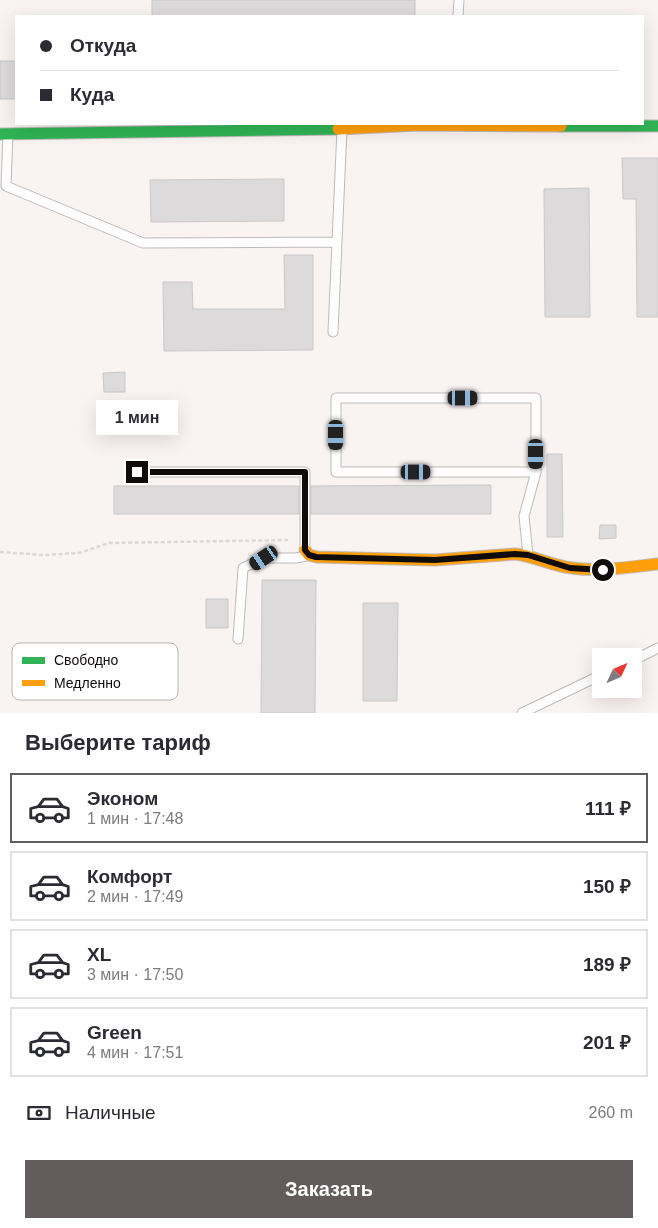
<!DOCTYPE html>
<html lang="ru">
<head>
<meta charset="utf-8">
<style>
  body { margin:0; font-family:Arial,sans-serif; background:#f7f7f7; color:#2b2b33; height:100vh; display:flex; flex-direction:column; font-size:19px; white-space:nowrap }
  * { box-sizing:border-box; margin:0 }
  p { font-size:16px; color:#7c7c81 }
  .icon { flex:none; width:28px; height:28px; fill:none; stroke:currentColor; stroke-width:2; stroke-linecap:round; stroke-linejoin:round }
  .map { position:relative; height:713px; overflow:hidden }
  .side { display:flex; flex-direction:column; background:#fff; flex:1 }
  .side>* { flex:none }
  .hud { position:absolute; left:15px; top:15px; width:629px; height:110px; border-radius:0px; box-shadow:0 5px 20px #0002; display:grid; align-content:center; height:110px; padding:0 25px; background:#fff }
  .needle { width:32px; rotate:46deg }
  .buttons { position:absolute; left:592px; top:648px; display:grid; gap:10px }
  .buttons a { display:grid; place-items:center; width:50px; height:50px; border-radius:0px; background:#fff; box-shadow:0 5px 20px #0002; font-size:25px }
  .end { position:absolute; width:22px; height:22px; margin:-11px; border:6px solid #100c0c; background:#fff; box-shadow:0 0 0 2px #fff }
  .from { border-radius:50% }
  .bubble { position:absolute; height:35px; border-radius:0px; background:#fff; box-shadow:0 5px 20px #0002; font-size:16px; font-weight:800; line-height:35px; text-align:center }
  .car { position:absolute; width:15px; height:30px; margin:-15px -8px; border-radius:6px; box-shadow:0 0 4px 1px #0007; background:linear-gradient(#222 24%,#8ab4d8 0 40%,#222 0 76%,#8ab4d8 0 86%,#222 0) }
  .hud b { display:flex; align-items:center; gap:18px; height:48px; font-size:19px }
  .hud b+b { border-top:1px solid #e1e1e2 }
  .hud i { width:12px; height:12px; background:#2b2b33 }
  ul { padding:0; list-style:none }
  li { display:flex; align-items:center; gap:15px; height:70px; margin:0 10px 8px; padding:0 15px; border:2px solid #e1e1e2; border-radius:0px }
  li div { flex:1 }
  li b { display:block; font-size:19px }
  li em { font-style:normal; font-weight:800 }
  li.selected { border-color:#625d5c }
  li>.icon { width:45px; height:45px; stroke-width:1.5 }
  h2 { padding:0 25px; font-size:22px; line-height:60px }
  .pay { display:flex; align-items:center; gap:12px; height:55px; padding:0 25px; font-size:19px }
  .pay p { margin-inline-start:auto }
  .button { display:flex; gap:10px; margin-top:auto; padding:10px 25px }
  .button a { flex:1; height:58px; border-radius:0px; background:#625d5c; color:#fff; font-size:20px; font-weight:800; line-height:58px; text-align:center }
  .map>svg:first-child { display:block }
  .building { fill:#dcdadb; stroke:#cac8c9 }
  .lines { fill:none; stroke-linecap:round; stroke-linejoin:round }
  .lane-casing { stroke:#bfbab9; stroke-width:11 }
  .fast-casing { stroke:#bfbab9; stroke-width:13 }
  .slow-casing { stroke:#bfbab9; stroke-width:13 }
  .path { stroke:#dad8d8; stroke-width:2.5; stroke-dasharray:4 2.5; stroke-linecap:butt }
  .lane { stroke:#fefdfd; stroke-width:9 }
  .fast { stroke:#30b455; stroke-width:11 }
  .slow { stroke:#ff9f0a; stroke-width:11 }
  .route { stroke:#100c0c; stroke-width:6 }
  .key { fill:#fff; stroke:#b7b6b6; stroke-width:1 }
  .key-label { font-size:14px; fill:#100c0c }
</style>
</head>
<body>
<div class="map">
<svg width="658" height="713" viewBox="0 0 658 713">
  <rect width="100%" height="100%" fill="#f9f3f2"/>
  <path class="building" d="M152 0H415V16H152Z
    M0 61H16V99H0Z
    M622 158H658V317H637L636 199H623Z
    M284 179V221L151 222 150 180Z
    M589 188 590 317H545L544 189Z
    M284 255H313V350L164 351 163 282H192L193 309H285Z
    M125 372V392H104L103 373Z
    M547 454H562L563 537H547Z
    M474 485H491V514H311V486Z
    M114 486H299V514H114Z
    M600 525H616V538L599 539Z
    M262 580H316L315 713H261Z
    M206 599H228V628H206Z
    M363 603H398L397 701H363Z"/>
  <g class="lines">
    <g class="lane-casing">
      <path id="lane" d="M458 16 459 0
        M8 134 6 186 143 243 337 242
        M333 332 342 129
        M137 472H305V549
        M528 555 524 516 536 472V398H336V472H536
        M238 639 243 568 264 558H296L306 556
        M634 660 658 648
        M522 713 601 675"/>
    </g>
    <g class="fast-casing">
      <path id="fast" d="M561 126H658
        M0 134 338 129"/>
    </g>
    <g class="slow-casing">
      <path id="slow" d="M338 129 417 125 561 126
        M305 550 309 555 317 557 435 560 515 554C535 556 552 566 572 568 601 572 629 567 658 564"/>
    </g>
    <path class="path" d="M0 552 44 555 79 553 109 543 288 540"/>
    <use href="#lane" class="lane"/>
    <use href="#fast" class="fast"/>
    <use href="#slow" class="slow"/>
  </g>
  <g class="lines">
    <path class="route" d="M137 472H305V550L309 555 316 557 435 560 515 554 528 555 570 568 603 570"/>
  </g>
  <rect x="12" y="643" width="166" height="57" rx="8" class="key"/>
  <rect x="22" y="657" width="23" height="7" fill="#30b455"/>
  <rect x="22" y="680" width="23" height="6" fill="#ff9f0a"/>
  <g class="key-label">
    <text x="54" y="665">Свободно</text>
    <text x="54" y="688">Медленно</text>
  </g>
</svg>
<div class="buttons">
<a><svg class="needle" viewBox="-14 -14 28 28"><path d="M0-13l5 13h-10z" fill="#e53935"/><path d="M0 13l5-13h-10z" fill="#7c7c81"/></svg></a>
</div>
<i class="end from" style="left:603px;top:570px"></i>
<i class="end" style="left:137px;top:472px"></i>
<div class="bubble" style="left:96px;top:400px;width:82px">1 мин</div>
<i class="car" style="left:463px;top:398px;rotate:90deg"></i>
<i class="car" style="left:336px;top:435px;rotate:180deg"></i>
<i class="car" style="left:536px;top:454px;rotate:180deg"></i>
<i class="car" style="left:416px;top:472px;rotate:90deg"></i>
<i class="car" style="left:264px;top:558px;rotate:236deg"></i>
<div class="hud">
<b><i class="from"></i>Откуда</b>
<b><i></i>Куда</b>
</div>
</div>
<section class="side">
<h2>Выберите тариф</h2>
<ul>
<li class="selected"><svg class="icon" aria-label="car" viewBox="0 0 24 24"><path d="M5 17H2v-5l4-1 3-4h7l3 4 3 1v5h-3M9 17h6M6 11h13"/><circle cx="7" cy="17" r="2"/><circle cx="17" cy="17" r="2"/></svg><div><b>Эконом</b><p>1 мин · 17:48</p></div><em>111 ₽</em></li>
<li><svg class="icon" aria-label="car" viewBox="0 0 24 24"><path d="M5 17H2v-5l4-1 3-4h7l3 4 3 1v5h-3M9 17h6M6 11h13"/><circle cx="7" cy="17" r="2"/><circle cx="17" cy="17" r="2"/></svg><div><b>Комфорт</b><p>2 мин · 17:49</p></div><em>150 ₽</em></li>
<li><svg class="icon" aria-label="car" viewBox="0 0 24 24"><path d="M5 17H2v-5l4-1 3-4h7l3 4 3 1v5h-3M9 17h6M6 11h13"/><circle cx="7" cy="17" r="2"/><circle cx="17" cy="17" r="2"/></svg><div><b>XL</b><p>3 мин · 17:50</p></div><em>189 ₽</em></li>
<li><svg class="icon" aria-label="car" viewBox="0 0 24 24"><path d="M5 17H2v-5l4-1 3-4h7l3 4 3 1v5h-3M9 17h6M6 11h13"/><circle cx="7" cy="17" r="2"/><circle cx="17" cy="17" r="2"/></svg><div><b>Green</b><p>4 мин · 17:51</p></div><em>201 ₽</em></li>
</ul>
<div class="pay"><svg class="icon" aria-label="cash" viewBox="0 0 24 24"><path d="M3 7h18v10H3z"/><circle cx="12" cy="12" r="2"/></svg>Наличные<p>260 m</p></div>
<div class="button"><a>Заказать</a></div>
</section>
</body>
</html>
